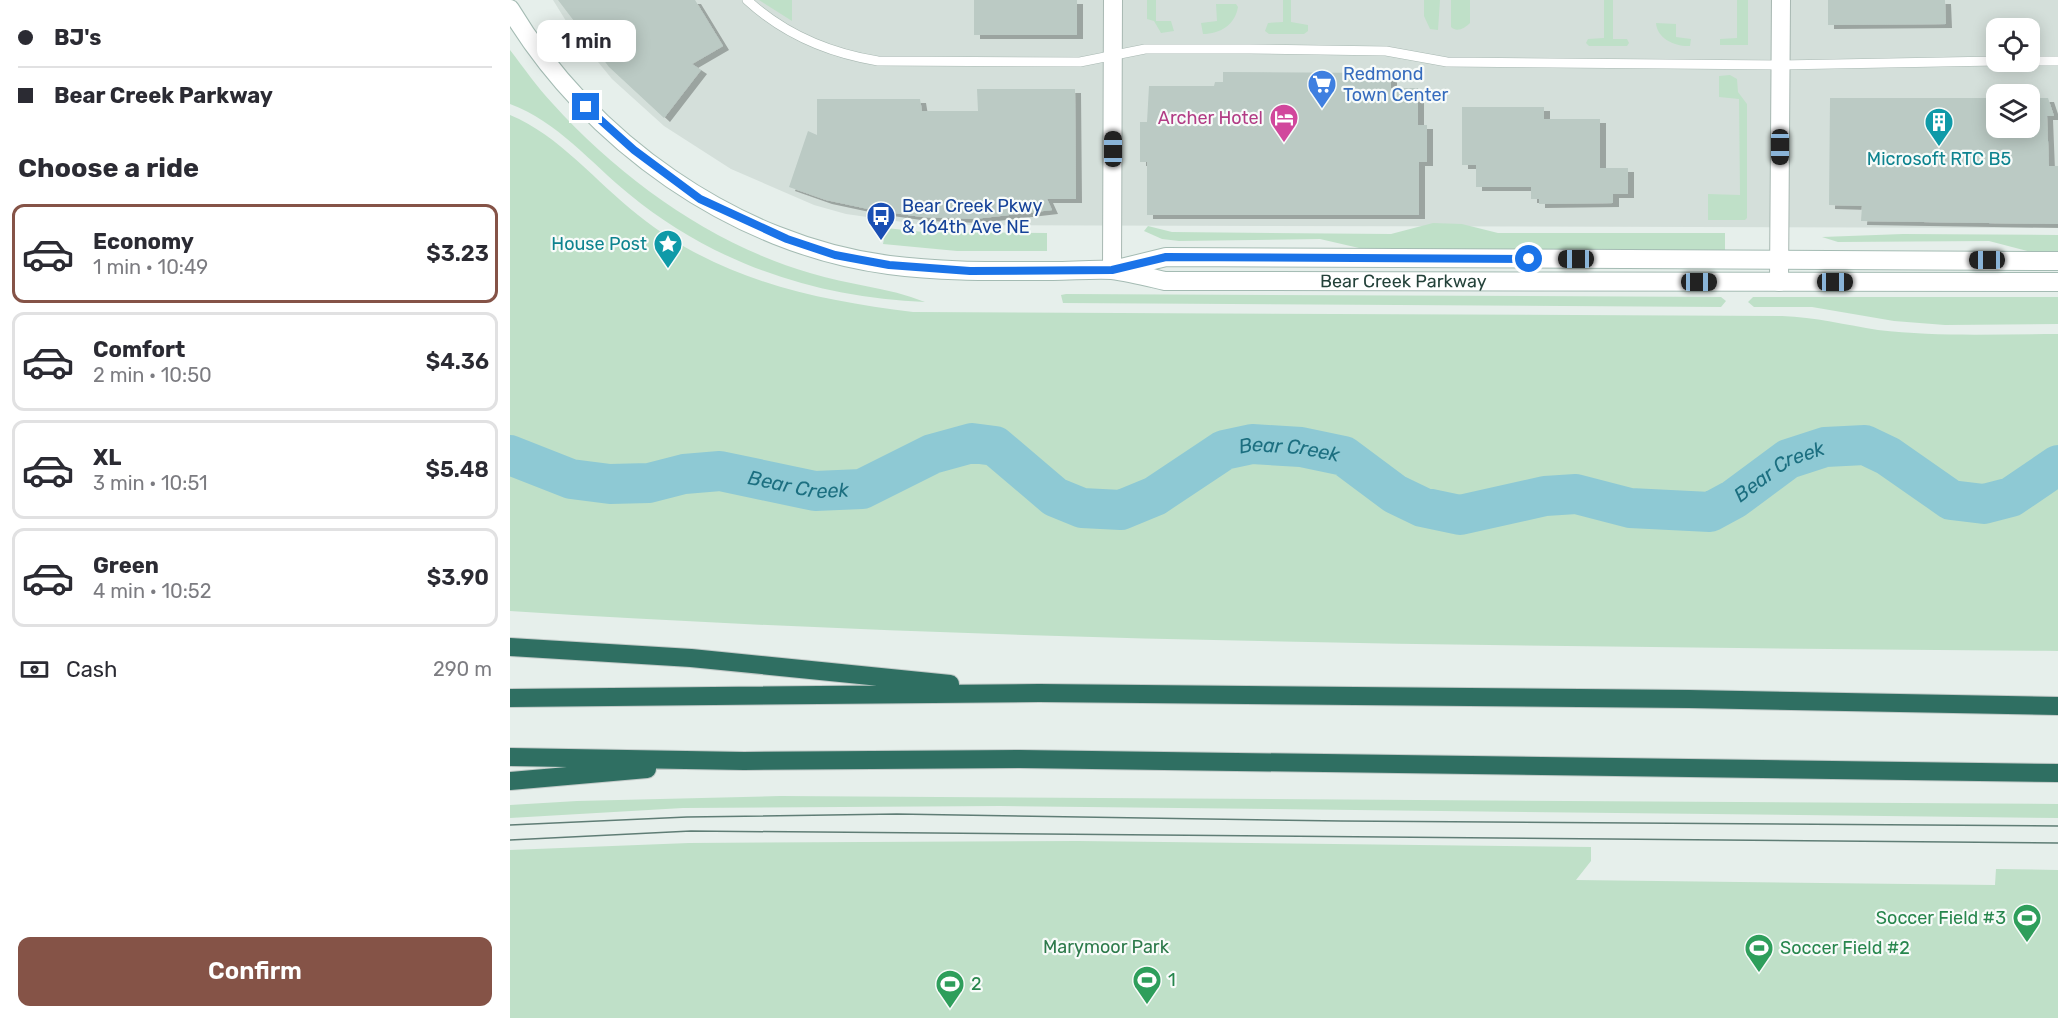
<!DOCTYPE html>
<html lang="en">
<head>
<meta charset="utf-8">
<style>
  body { margin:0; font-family:Rubik,sans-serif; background:#f2f2f3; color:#2b2b33; height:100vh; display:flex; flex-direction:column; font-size:22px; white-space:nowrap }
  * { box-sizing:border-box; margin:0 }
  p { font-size:20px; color:#7c7c81 }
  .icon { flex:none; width:33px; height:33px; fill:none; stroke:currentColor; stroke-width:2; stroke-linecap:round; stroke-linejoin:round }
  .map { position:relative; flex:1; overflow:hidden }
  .sheet { display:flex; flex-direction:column; background:#fff; width:510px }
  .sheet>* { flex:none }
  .top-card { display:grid; align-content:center; height:132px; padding:0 18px; background:#fff }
  .buttons { position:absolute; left:1476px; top:18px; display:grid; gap:12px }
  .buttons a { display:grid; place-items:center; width:54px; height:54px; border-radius:12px; background:#fff; box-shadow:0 3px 15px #0003; font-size:30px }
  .end { position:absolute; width:27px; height:27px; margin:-14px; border:8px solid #1a73e8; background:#fff; box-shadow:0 0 0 3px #fff }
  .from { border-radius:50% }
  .bubble { position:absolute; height:42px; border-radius:12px; background:#fff; box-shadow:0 3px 15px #0003; font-size:20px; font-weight:600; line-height:42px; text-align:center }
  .car { position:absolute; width:18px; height:36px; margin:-18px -9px; border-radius:8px; box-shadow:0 0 4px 2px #0007; background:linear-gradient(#222 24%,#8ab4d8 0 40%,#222 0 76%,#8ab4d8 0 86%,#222 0) }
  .top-card b { display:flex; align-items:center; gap:21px; height:57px; font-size:22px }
  .top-card b+b { border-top:2px solid #e1e1e2 }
  .top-card i { width:15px; height:15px; background:#2b2b33 }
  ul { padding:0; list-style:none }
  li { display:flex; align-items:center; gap:18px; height:99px; margin:0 12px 9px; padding:0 6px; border:3px solid #e1e1e2; border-radius:12px }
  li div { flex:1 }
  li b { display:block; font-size:22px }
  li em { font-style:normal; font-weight:600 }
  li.active { border-color:#855347 }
  li>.icon { width:54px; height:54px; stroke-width:1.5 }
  h2 { padding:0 18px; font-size:27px; line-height:72px }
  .pay { display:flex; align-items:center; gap:15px; height:66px; padding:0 18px; font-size:22px }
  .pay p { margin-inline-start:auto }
  .action { display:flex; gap:12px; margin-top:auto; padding:12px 18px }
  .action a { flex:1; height:69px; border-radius:12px; background:#855347; color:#fff; font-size:24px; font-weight:600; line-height:69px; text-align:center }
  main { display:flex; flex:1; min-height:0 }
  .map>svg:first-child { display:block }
  .built { fill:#d4dfda; fill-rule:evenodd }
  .green { fill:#bfe0c8 }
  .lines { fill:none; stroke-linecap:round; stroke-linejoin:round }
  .river { stroke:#8ec9d4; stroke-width:40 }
  .building { fill:#bbcac4; filter:url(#shadow) }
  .service-casing { stroke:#a8b8b2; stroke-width:10 }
  .minor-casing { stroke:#a8b8b2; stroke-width:20 }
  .tertiary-casing { stroke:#a8b8b2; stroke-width:20 }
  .secondary-casing { stroke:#a4bbb3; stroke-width:20 }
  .motorway-casing { stroke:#c2cac8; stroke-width:20 }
  .service { stroke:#fff; stroke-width:9 }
  .minor { stroke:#fff; stroke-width:18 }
  .tertiary { stroke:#fff; stroke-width:18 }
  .secondary { stroke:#fff; stroke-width:18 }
  .motorway { stroke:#2f6f62; stroke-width:18 }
  .tram { stroke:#5f7d75; stroke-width:1.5 }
  .route { stroke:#1a73e8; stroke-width:8 }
  .labels { text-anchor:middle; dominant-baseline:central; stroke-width:4.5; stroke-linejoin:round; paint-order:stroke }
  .shop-label { font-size:18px; fill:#366cbe; stroke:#f7fbf9; text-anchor:start }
  .hotel-label { font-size:18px; fill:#b23c85; stroke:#f7fbf9; text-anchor:end }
  .culture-label { font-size:18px; fill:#0d838f; stroke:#f7fbf9 }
  .transit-label { font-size:18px; fill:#164399; stroke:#f7fbf9; text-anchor:start }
  .street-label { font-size:18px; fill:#24423a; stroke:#f7fbf9 }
  .leisure-label { font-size:18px; fill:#27864d; stroke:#f7fbf9; text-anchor:start }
  .park-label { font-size:18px; fill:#2d7a4b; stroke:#f7fbf9 }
  .water-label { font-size:20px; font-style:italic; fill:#1c6f80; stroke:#f7fbf9 }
</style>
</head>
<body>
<main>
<section class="sheet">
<div class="top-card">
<b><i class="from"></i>BJ's</b>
<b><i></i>Bear Creek Parkway</b>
</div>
<h2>Choose a ride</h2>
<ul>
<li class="active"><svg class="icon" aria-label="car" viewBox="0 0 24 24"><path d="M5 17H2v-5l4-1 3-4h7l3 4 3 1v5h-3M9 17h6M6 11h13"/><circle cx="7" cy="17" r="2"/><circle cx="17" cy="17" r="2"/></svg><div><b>Economy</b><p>1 min · 10:49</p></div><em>$3.23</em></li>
<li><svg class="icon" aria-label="car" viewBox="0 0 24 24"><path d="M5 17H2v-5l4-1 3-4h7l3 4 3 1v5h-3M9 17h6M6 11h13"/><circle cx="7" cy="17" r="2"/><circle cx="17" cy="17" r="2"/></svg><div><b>Comfort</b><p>2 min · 10:50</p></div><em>$4.36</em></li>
<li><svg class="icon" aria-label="car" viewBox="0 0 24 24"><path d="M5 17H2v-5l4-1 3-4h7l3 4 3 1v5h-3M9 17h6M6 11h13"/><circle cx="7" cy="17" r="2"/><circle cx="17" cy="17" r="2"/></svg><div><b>XL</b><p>3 min · 10:51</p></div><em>$5.48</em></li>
<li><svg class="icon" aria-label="car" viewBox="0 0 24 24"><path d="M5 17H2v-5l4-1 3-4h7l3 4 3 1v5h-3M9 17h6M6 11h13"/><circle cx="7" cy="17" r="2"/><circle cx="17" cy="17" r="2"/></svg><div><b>Green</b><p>4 min · 10:52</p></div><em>$3.90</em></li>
</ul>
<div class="pay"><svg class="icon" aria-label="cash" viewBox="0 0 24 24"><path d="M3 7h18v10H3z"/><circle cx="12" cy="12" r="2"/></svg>Cash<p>290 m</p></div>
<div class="action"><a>Confirm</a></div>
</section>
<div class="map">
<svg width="1548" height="1018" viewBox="0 0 1548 1018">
  <defs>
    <filter id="shadow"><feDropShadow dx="6" dy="4" stdDeviation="0" flood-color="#0004"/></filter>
  </defs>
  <rect width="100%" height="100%" fill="#e6efeb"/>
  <path class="built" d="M43 0H1548V228L414 225 336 214 304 205 221 169 154 126 102 79 61 29ZM1486 28H1520V62H1486ZM1486 94H1520V128H1486Z"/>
  <path class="green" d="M249 0H282V21Z
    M637 0H646V21H661L664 31 651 33 644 21 637 19Z
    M773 0H781V22L798 25V31L794 34H759L755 31 758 23 773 22Z
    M914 0H930L928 30 920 29 914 16Z
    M941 0H960V23C955 28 947 33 941 27Z
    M1094 0H1103V39H1117L1119 43 1117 46H1079L1076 43 1078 39 1094 38Z
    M1227 0H1238V45H1210V39L1227 38Z
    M706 4H726L728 7C725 25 710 34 693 34L691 23 707 21Z
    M1146 23 1166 24V37L1181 39 1180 46C1166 47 1147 39 1146 23Z
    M0 50C14 68 27 87 43 104 111 179 201 244 300 273 338 285 378 287 415 302 307 298 202 263 119 194 81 163 47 121 0 104Z
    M1220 75 1227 79 1228 92 1237 104V218L1235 220H1198V194L1230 195 1229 99 1209 97V76Z
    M0 115C49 135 87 183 128 215 208 279 303 300 403 312L1272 316C1305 317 1336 325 1368 330 1427 337 1488 334 1548 334V651C1032 646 515 644 0 611Z
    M923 223 952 224 988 233H1215V251H862L810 239 669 241 652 239 634 231 638 226 662 232 881 234Z
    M376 228 413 232 537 233V251H447L373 244Z
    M1393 234 1548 235V254H1529L1479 241 1328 242 1312 237Z
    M556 294 1211 297 1216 301 1211 307 553 303 551 295Z
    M1243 297H1548V324L1435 325 1384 321 1302 307H1244L1238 302Z
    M270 796 1548 804V818L490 806 173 808 0 818V805L67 801Z
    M568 841 1081 847V861L1066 880 1485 885 1486 869 1548 870V1018H0V850L179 843Z"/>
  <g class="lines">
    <path class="river" id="s1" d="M0 455 61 479 100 484 139 483 174 474 210 471 305 491 352 489 422 454 462 443 485 446 545 497 572 508 611 510 645 496 714 450 742 444 791 447 834 456 885 494 912 507 950 515 1035 496 1066 494 1120 508 1200 512 1224 499 1278 459 1315 447 1355 445 1378 456 1441 500 1474 504 1501 497 1548 465"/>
  </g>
  <path class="building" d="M48 0H185L213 46 182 64 191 70 154 118 99 67Z
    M464 0H567V35H464Z
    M1318 0H1435L1436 24 1318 25Z
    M713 72 881 73V88H908V125H917V162H909V215H637V162H630V122H637L639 86H704L705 82H713Z
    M467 89H565L566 199H537L542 210 464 219 412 217 363 210 316 200 279 187 298 131 307 135V99H410L412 111H468Z
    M1320 98H1486V128H1520V98H1538L1544 116H1537L1539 166H1548V224L1351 221 1352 206 1319 205Z
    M952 107H1034V119H1090V168H1118V194H1103V203L1029 204V199H1021V187H966V165H952Z"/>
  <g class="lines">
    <g class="service-casing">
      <path id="service" d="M237 0C274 34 319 53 368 61L570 62 635 49H740L876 51 937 62 1271 65 1486 61
        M1520 61H1548"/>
    </g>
    <g class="minor-casing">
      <path id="minor" d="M602 270 603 0"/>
    </g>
    <g class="tertiary-casing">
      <path id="tertiary" d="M1269 282 1271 0"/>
    </g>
    <g class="secondary-casing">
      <g id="secondary">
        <path id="s2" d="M0 9C79 141 225 245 379 265 433 272 488 271 543 271 562 271 582 269 602 270 619 272 638 277 655 281L1548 282"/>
        <path d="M607 269 656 257 1548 261"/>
      </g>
    </g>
    <g class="motorway-casing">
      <path id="motorway" d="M0 647 181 658 440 684
        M0 698 529 693 1179 699 1548 706
        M0 757 234 761 510 759 1548 773
        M0 781 137 769"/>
    </g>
    <use href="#service" class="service"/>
    <use href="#minor" class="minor"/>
    <use href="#tertiary" class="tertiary"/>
    <use href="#secondary" class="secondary"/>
    <use href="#motorway" class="motorway"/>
    <path class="tram" d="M0 825 177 817 387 814 831 821 1548 826
      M0 840 181 831 1548 843"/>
  </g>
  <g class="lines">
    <path class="route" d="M76 107 124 150 190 199 277 239 325 255 379 265 460 271 602 270 656 257 1019 259"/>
  </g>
  <defs>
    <g id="supermarket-pin" transform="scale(1.5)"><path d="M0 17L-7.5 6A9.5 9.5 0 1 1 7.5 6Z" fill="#3f7fe0" stroke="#f7fbf9"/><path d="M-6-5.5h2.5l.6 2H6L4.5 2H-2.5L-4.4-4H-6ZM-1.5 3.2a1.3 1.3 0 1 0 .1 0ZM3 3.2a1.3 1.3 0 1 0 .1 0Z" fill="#fff"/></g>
    <g id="hotel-pin" transform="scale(1.5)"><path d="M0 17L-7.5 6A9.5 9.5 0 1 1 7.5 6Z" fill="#d1479c" stroke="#f7fbf9"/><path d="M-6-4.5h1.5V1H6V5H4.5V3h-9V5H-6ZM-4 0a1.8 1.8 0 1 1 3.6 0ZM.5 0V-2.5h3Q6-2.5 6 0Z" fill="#fff"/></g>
    <g id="building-pin" transform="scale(1.5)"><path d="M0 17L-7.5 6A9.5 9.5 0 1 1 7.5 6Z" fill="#0f9aa8" stroke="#f7fbf9"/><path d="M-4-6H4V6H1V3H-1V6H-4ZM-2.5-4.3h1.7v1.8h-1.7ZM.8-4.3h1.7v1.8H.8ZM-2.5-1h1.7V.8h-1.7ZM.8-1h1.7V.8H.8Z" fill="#fff"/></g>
    <g id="bus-pin" transform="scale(1.5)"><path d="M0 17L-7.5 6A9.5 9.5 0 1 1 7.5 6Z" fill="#1a4fb4" stroke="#f7fbf9"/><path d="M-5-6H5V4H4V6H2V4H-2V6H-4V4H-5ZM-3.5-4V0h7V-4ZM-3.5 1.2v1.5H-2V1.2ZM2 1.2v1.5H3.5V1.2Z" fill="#fff"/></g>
    <g id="sight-pin" transform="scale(1.5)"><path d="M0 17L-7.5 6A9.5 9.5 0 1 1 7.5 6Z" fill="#0f9aa8" stroke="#f7fbf9"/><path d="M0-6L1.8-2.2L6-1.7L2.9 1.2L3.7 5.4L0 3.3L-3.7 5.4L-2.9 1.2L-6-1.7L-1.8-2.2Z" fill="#fff"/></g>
    <g id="stadium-pin" transform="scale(1.5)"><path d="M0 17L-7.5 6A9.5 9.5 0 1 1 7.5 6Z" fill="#2e9e5b" stroke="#f7fbf9"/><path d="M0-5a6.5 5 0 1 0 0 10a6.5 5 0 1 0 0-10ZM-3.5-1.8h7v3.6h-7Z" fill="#fff"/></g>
  </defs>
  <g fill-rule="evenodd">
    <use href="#supermarket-pin" x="812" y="84"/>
    <use href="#hotel-pin" x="774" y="118"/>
    <use href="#building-pin" x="1429" y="122"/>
    <use href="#bus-pin" x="371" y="216"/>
    <use href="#sight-pin" x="158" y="244"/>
    <use href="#stadium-pin" x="1517" y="918"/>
    <use href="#stadium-pin" x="1249" y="948"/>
    <use href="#stadium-pin" x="637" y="980"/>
    <use href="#stadium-pin" x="440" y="984"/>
  </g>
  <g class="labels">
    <g class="shop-label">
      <text x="833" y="74">Redmond<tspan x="833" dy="21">Town Center</tspan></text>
    </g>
    <g class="hotel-label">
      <text x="753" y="118">Archer Hotel</text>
    </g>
    <g class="culture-label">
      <text x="1429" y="159">Microsoft RTC B5</text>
      <text x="137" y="244" text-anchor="end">House Post</text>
    </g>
    <g class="transit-label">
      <text x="392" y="206">Bear Creek Pkwy<tspan x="392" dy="21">&amp; 164th Ave NE</tspan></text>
    </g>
    <g class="street-label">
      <text stroke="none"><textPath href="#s2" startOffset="988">Bear Creek Parkway</textPath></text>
    </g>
    <g class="leisure-label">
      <text x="1496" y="918" text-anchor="end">Soccer Field #3</text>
      <text x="1270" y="948">Soccer Field #2</text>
      <text x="658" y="980">1</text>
      <text x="461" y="984">2</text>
    </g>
    <g class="park-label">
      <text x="596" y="947">Marymoor Park</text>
    </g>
    <g class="water-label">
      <text stroke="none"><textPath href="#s1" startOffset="836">Bear Creek</textPath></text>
      <text stroke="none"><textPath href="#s1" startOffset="1359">Bear Creek</textPath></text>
      <text stroke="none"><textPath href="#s1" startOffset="296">Bear Creek</textPath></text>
    </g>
  </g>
</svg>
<div class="buttons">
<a><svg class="icon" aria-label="locate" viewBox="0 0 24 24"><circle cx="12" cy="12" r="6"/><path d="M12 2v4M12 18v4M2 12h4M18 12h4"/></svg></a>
<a><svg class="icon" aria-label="layers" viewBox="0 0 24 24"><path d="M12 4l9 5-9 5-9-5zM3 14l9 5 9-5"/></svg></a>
</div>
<i class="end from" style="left:1019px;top:259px"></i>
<i class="end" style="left:76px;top:107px"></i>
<div class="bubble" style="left:27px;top:20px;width:99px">1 min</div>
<i class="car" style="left:1270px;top:147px;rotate:180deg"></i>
<i class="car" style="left:603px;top:149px;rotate:0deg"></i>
<i class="car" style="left:1066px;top:259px;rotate:270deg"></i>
<i class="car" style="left:1477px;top:260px;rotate:270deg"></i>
<i class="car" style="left:1189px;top:282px;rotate:90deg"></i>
<i class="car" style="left:1325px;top:282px;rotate:90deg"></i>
</div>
</main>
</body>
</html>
